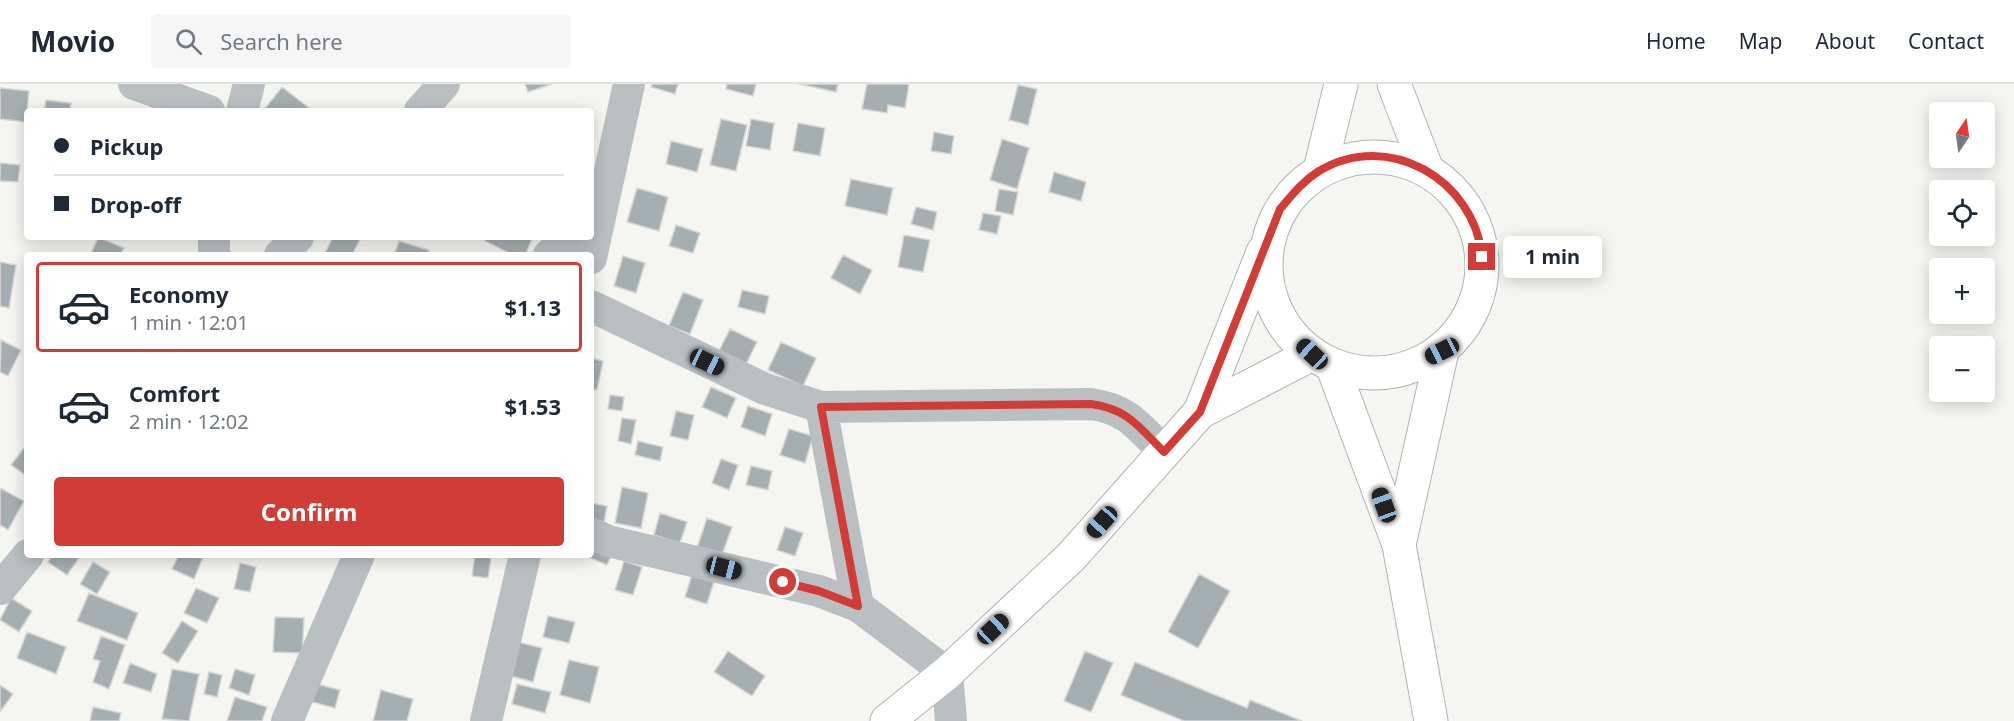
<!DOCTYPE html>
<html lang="en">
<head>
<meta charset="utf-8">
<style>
  body { margin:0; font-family:"Noto Sans",sans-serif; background:#f6f6f7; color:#1f2937; height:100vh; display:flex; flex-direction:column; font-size:22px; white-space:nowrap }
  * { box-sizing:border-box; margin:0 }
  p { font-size:20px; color:#747a83 }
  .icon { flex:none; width:33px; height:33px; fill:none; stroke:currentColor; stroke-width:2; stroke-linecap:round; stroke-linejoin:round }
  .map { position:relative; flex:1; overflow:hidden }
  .side { position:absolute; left:24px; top:168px; width:570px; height:306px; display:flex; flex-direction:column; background:#fff; border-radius:6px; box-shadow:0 3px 15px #0003 }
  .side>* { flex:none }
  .hud { position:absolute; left:24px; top:24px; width:570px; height:132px; border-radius:6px; box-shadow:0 3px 15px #0003; display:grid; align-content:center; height:132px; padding:0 30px; background:#fff }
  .needle { width:39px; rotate:13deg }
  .fabs { position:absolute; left:1929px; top:18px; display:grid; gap:12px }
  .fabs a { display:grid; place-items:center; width:66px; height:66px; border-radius:6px; background:#fff; box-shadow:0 3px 15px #0003; font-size:30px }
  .end { position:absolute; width:27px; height:27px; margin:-14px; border:8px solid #d13d36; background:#fff; box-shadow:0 0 0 3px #fff }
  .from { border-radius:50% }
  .bubble { position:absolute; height:42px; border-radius:6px; background:#fff; box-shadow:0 3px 15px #0003; font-size:20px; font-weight:700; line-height:42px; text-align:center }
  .car { position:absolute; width:18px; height:36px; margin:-18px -9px; border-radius:8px; box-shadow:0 0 4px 2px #0007; background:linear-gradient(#222 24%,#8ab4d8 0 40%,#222 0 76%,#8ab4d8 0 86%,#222 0) }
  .hud b { display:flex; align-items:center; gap:21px; height:57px; font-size:22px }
  .hud b+b { border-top:2px solid #e0e1e3 }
  .hud i { width:15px; height:15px; background:#1f2937 }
  ul { padding:10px 0 0; list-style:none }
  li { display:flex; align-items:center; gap:18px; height:90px; margin:0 12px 9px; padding:0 18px; border:3px solid transparent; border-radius:6px }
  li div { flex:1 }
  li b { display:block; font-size:22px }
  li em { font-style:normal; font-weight:700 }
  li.selected { border-color:#d13d36 }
  li>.icon { width:54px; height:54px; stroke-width:1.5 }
  .primary-button { display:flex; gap:12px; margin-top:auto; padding:12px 30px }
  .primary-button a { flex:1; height:69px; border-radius:6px; background:#d13d36; color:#fff; font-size:24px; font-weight:700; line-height:69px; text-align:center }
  header { display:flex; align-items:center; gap:36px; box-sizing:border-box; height:84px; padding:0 30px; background:#fff; border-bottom:2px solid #e0e1e3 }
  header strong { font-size:28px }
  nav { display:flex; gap:33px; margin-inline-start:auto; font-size:21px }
  .search { width:420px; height:54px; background:#f6f6f7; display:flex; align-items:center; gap:15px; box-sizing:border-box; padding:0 21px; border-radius:6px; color:#747a83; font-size:22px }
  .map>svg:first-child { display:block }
  .building { fill:#a5aeb1; stroke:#d7d6d5; stroke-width:1.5 }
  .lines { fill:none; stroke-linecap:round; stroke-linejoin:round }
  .secondary-casing { stroke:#afb6b8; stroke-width:35 }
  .primary-casing { stroke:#aeb4b6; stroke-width:35 }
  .minor { stroke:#bac0c2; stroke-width:32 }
  .secondary { stroke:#fff; stroke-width:33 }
  .primary { stroke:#fff; stroke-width:33 }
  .route { stroke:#d13d36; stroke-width:8 }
</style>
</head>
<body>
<header>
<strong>Movio</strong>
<div class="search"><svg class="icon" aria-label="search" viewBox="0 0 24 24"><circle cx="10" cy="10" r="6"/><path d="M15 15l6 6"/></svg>Search here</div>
<nav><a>Home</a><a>Map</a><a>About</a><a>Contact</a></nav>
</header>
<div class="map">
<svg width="2014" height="637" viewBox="0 0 2014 637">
  <rect width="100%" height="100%" fill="#f5f5f2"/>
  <path class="building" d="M525 0H552L528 8Z
    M652 0H678L675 10 651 3Z
    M727 0H756L753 12 726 5Z
    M799 0H838L836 8Z
    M867 0H909L905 24 888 21 887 29 862 25Z
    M1018 1 1037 5 1028 41 1009 36Z
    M282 3 313 27H263Z
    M0 4 29 7 26 38 0 35Z
    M46 16 71 19 70 27H44Z
    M721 35 747 41 736 87 710 81Z
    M751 35 774 39 770 66 746 62Z
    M798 39 825 44 820 72 793 67Z
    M934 48 954 52 951 70 931 67Z
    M1002 55 1029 64 1017 105 990 96Z
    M671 57 703 65 697 88 666 80Z
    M0 79 20 81 18 98 0 97Z
    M1054 88 1086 98 1081 117 1049 108Z
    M851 95 893 104 887 131 845 122Z
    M637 104 668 113 659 147 627 138Z
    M999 105 1018 108 1013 131 995 127Z
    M916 123 937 128 933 146 911 140Z
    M983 129 1001 132 997 150 979 146Z
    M676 141 700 149 693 169 669 162Z
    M904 151 930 156 923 188 898 183Z
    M98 153 124 164 120 171 91 170Z
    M333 153H361L352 171H324Z
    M487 153H533L525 171H513L485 157Z
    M399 157 429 166 427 171H394Z
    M843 171 872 186 860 210 831 194Z
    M623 172 645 179 636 209 614 202Z
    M0 178 16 181 9 224 0 222Z
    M742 206 769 212 765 230 738 223Z
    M683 208 703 216 690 250 669 242Z
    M730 245 757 258 745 282 718 269Z
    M1 256 21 266 8 292 0 288Z
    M781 258 816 274 803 302 768 286Z
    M591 274 603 277 597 306 591 305Z
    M711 303 736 314 727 334 702 323Z
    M610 311 624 313 622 327 608 325Z
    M748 322 772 330 765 352 741 343Z
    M676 327 694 331 688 356 670 352Z
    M622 334 636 336 631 360 618 357Z
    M789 345 813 352 805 379 780 371Z
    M638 357 663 363 660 377 635 371Z
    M27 360V392L11 381Z
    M721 375 738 381 729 406 712 399Z
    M751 382 772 387 768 406 746 401Z
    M622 403 648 409 641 444 615 439Z
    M0 404 24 417 8 446 0 441Z
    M591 419 607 422 603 444 591 442Z
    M660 429 687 438 680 459 654 451Z
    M707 434 732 443 720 476 696 467Z
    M785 443 803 449 795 472 777 466Z
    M591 457 614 466 607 481 583 471H591Z
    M52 471H81L67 491 48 478Z
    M179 471H204L194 495 172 485Z
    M475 471 491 474 488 494 472 492Z
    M624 477 642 483 633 511 615 506Z
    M93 478 110 488 97 510 80 500Z
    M240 479 256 483 250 508 234 505Z
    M694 484 716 491 707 520 685 513Z
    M1199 490 1230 507 1198 564 1168 548Z
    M196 504 219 514 207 539 184 529Z
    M89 509 138 529 127 556 77 537Z
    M11 514 32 527 19 548 0 536Z
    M548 532 575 538 569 559 543 553Z
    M275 533 304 534 302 569 273 568Z
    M182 537 198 547 178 579 162 569Z
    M27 548 66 563 56 590 17 574Z
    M101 552 125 561 109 605 93 598 100 577 93 575Z
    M514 557 542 564 533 598 504 590Z
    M728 567 765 592 752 612 714 588Z
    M1085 567 1113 579 1091 628 1064 617Z
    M569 576 599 583 590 619 560 611Z
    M1135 578 1247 624 1250 616 1302 637H1184L1121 611Z
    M130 579 157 590 151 608 123 599Z
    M172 585 199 590 189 637 162 635Z
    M235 585 255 591 249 611 229 604Z
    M209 588 222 591 217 613 204 610Z
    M317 600 340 606 335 624 312 618Z
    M517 600 551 608 545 629 512 620Z
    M0 601 13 610 0 628Z
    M381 606 413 615 407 637H373Z
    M235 613 267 623 262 637H227Z
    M93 623 121 629 119 637H90Z"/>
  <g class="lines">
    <g class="secondary-casing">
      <path id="secondary" d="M1394 0 1427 86
        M1320 86 1341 0"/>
    </g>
    <g class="primary-casing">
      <path id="primary" d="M1266 181a108 108 0 1 1 216 0a108 108 0 1 1-216 0Z
        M1332 281 1399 461 1431 637
        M1200 328 1312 270
        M1399 461 1442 267
        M887 637 947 589 1071 473 1200 328 1263 168"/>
    </g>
    <path class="minor" d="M134 0 209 27
      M242 27 249 0
      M420 27 444 0
      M214 171V153
      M280 171 298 153
      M549 171 568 153
      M591 174 629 0
      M591 222 765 305 821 323 1091 320C1128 325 1139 343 1164 368
      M821 323 858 522 947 589 951 637
      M591 449 608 457 819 507 858 522
      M0 505 28 471
      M287 637 359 471
      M486 637 525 471"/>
    <use href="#secondary" class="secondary"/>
    <use href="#primary" class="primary"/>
  </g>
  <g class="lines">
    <path class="route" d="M783 498 819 507 858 522 821 323 1091 320C1128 325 1139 343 1164 368L1200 328 1280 125C1292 111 1303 97 1319 87 1388 45 1475 96 1482 173"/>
  </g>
</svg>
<div class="fabs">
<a><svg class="needle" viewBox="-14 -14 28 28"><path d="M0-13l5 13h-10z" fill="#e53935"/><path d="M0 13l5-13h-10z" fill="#747a83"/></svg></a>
<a><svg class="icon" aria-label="locate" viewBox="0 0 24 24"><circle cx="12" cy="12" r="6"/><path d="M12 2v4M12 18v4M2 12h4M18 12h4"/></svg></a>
<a>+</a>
<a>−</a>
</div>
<i class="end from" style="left:783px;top:498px"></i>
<i class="end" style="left:1482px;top:173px"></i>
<div class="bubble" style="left:1503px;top:152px;width:99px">1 min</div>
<i class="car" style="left:1442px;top:267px;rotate:243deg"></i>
<i class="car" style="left:1312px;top:270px;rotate:313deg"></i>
<i class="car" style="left:707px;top:278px;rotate:115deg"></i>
<i class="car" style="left:1384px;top:421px;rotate:340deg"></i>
<i class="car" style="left:1102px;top:438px;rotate:222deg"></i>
<i class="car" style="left:724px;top:484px;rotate:104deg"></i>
<i class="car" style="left:993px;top:545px;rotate:47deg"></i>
<div class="hud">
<b><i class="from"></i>Pickup</b>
<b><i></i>Drop-off</b>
</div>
<section class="side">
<ul>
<li class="selected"><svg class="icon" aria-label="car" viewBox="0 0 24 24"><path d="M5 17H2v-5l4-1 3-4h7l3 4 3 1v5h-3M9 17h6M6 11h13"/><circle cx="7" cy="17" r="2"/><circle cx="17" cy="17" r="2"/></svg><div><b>Economy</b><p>1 min · 12:01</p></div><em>$1.13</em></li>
<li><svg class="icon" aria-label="car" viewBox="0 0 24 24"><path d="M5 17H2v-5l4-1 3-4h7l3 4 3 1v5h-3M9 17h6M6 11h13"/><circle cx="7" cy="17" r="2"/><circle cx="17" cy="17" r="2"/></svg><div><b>Comfort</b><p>2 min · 12:02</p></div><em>$1.53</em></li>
</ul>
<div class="primary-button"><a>Confirm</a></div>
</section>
</div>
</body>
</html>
